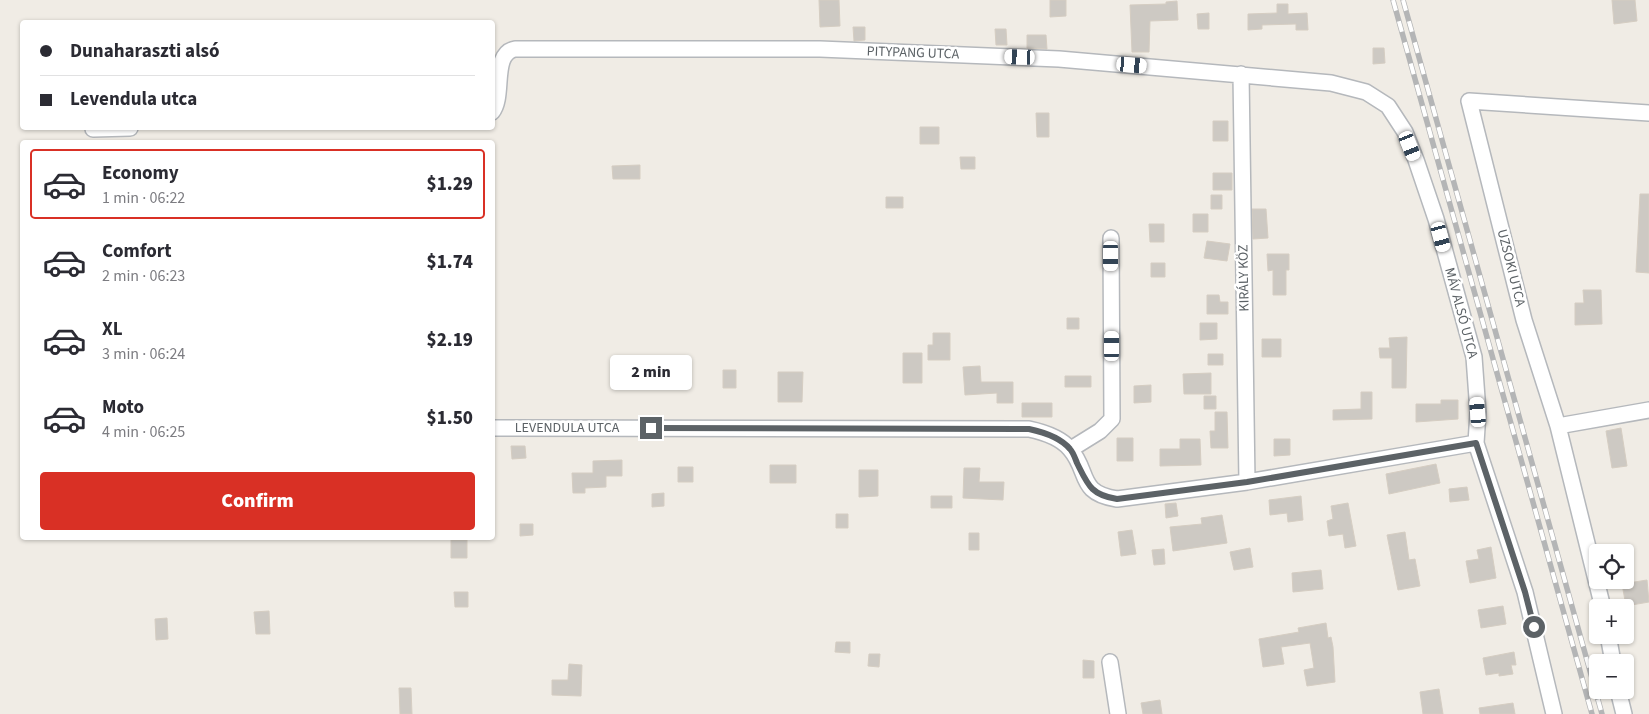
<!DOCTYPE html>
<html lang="en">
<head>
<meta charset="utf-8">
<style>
  body { margin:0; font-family:"Source Sans 3",sans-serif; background:#f7f7f7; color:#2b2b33; height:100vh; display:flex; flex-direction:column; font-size:19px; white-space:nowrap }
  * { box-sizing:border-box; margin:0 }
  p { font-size:16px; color:#7c7c81 }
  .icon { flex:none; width:28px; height:28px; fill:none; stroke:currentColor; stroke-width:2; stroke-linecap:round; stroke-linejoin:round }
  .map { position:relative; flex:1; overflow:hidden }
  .sheet { position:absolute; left:20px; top:140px; width:475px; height:400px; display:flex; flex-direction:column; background:#fff; border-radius:5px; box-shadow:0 1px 4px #0004 }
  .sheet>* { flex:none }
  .hud { position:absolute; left:20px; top:20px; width:475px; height:110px; border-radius:5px; box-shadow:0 1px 4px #0004; display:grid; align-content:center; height:110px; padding:0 20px; background:#fff }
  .fabs { position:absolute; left:1589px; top:544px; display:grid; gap:10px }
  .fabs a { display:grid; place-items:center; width:45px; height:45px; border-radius:5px; background:#fff; box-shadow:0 1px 4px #0004; font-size:25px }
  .end { position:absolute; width:22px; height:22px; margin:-11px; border:6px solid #5c6266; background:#fff; box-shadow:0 0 0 2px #fff }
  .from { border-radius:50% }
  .bubble { position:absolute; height:35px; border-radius:5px; background:#fff; box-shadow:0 1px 4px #0004; font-size:16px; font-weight:800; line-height:35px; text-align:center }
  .car { position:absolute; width:15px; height:30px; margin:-15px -8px; border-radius:6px; box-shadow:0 0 4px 1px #0007; background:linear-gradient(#fff 24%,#345 0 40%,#fff 0 76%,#345 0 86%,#fff 0) }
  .hud b { display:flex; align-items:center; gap:18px; height:48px; font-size:19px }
  .hud b+b { border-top:1px solid #e1e1e2 }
  .hud i { width:12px; height:12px; background:#2b2b33 }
  ul { padding:9px 0 0; list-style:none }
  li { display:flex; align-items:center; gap:15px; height:70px; margin:0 10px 8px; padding:0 10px; border:2px solid transparent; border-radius:5px }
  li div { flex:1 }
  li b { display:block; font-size:19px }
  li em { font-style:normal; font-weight:800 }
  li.current { border-color:#d93025 }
  li>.icon { width:45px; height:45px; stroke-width:1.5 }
  .primary-button { display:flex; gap:10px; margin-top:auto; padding:10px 20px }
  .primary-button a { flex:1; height:58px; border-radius:5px; background:#d93025; color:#fff; font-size:20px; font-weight:800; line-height:58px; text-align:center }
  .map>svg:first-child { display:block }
  .building { fill:#cdc9c3; stroke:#d5cdc2 }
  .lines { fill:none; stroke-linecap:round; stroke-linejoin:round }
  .minor-casing { stroke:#b5b8bc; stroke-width:18 }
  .minor { stroke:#fff; stroke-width:15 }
  .rail-casing { stroke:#b4b5b6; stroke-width:5.5 }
  .rail { stroke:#fff; stroke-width:4; stroke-dasharray:11; stroke-linecap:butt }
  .route { stroke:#5c6266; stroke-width:6 }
  .labels { text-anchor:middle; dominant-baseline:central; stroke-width:5; stroke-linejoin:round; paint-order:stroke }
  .street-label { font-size:14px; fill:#5c6266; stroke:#fff }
</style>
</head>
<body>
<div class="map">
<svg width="1649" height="714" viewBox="0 0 1649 714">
  <rect width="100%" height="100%" fill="#f0ece5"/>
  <path class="building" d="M819 0H839L840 26 820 27Z
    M1050 0H1066V16L1050 17Z
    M1612 0H1635L1637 21 1614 24Z
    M1177 1 1178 20 1150 21 1149 52H1132L1130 5 1166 4V2Z
    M1277 4H1288V14L1307 13 1308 30H1296V24L1262 25V29L1248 30V14L1277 13Z
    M1209 13V29H1198L1197 14Z
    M853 27H865V40L854 41Z
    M995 29H1006L1007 45H996Z
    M1027 35H1046L1047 49 1027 48Z
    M1373 48H1384L1385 63 1373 64Z
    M1036 113H1049V137H1037Z
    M1213 121H1228V141H1213Z
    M920 127H939V144H920Z
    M960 157H975V169H961Z
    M640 165V179H613L612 166Z
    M1213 173H1232V190H1213Z
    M1640 194H1649V273L1636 272Z
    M1211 195H1222V209H1211Z
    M886 197H903V208H886Z
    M1252 209H1266L1268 238 1253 239Z
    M1193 214H1208V232H1193Z
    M1149 224H1164V242H1150Z
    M1207 241 1230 244 1227 261 1204 258Z
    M1267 254H1289V270H1286V295H1273V270L1268 271Z
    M1151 263H1165V277H1151Z
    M1583 290H1601L1602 324 1575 325V303H1584Z
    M1207 295H1219L1220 302H1228V314H1207Z
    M1067 318H1079V329H1067Z
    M1200 323H1217V339L1200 340Z
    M933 333H950V360H928V345H933Z
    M1407 337 1406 388H1392V358H1380L1379 348H1390L1389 338Z
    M1262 339H1281V357H1262Z
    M903 353H922V383H903Z
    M1208 354H1223V365H1208Z
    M980 366 981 382H1013V403H997V393L965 395 963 367Z
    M723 370H736V388H723Z
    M778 372H803L802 402H778Z
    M1211 373V394H1184L1183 374Z
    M1065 376H1091V387H1065Z
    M1151 385V402L1134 403V386Z
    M1361 392H1372V419L1333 420V410L1361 409Z
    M1204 396H1216V409H1204Z
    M1441 400H1458V419L1416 422V404H1441Z
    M1022 403H1052V417H1022Z
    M1215 412H1227L1228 448H1211L1210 431H1215Z
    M1621 428 1627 466 1612 468 1606 431Z
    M1117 438H1133V461H1117Z
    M1180 439H1200L1201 465 1160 466V449H1180Z
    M1274 439H1290V455L1274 456Z
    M511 446H525L526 458 512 459Z
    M622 460V476H606V487L585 488V493H573L572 473H593V461Z
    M1436 464 1440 483 1389 494 1386 474Z
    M770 465H796V483H770Z
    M678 467H693V482H678Z
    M964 468H980L979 482H1004L1003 500 963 498Z
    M859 470H878V496L859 497Z
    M1467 487 1469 500 1450 502 1449 489Z
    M664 493V506L652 507V494Z
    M931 496H952V508H931Z
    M1301 496 1303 520 1288 522 1287 513 1270 515 1269 500Z
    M1176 503 1178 516 1166 518 1165 504Z
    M1348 503 1356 546 1345 548 1343 534 1329 536 1327 521 1333 519 1331 506Z
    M836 514H848V528H836Z
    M1222 515 1227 543 1173 551 1170 527 1202 524 1201 518Z
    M520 524H533V535L520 536Z
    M1132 530 1136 554 1121 556 1118 532Z
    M1405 532 1409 560 1415 559 1420 586 1398 590 1387 535Z
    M969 533H979V550H969Z
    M451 540H467V558H451Z
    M1491 547 1496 578 1470 583 1466 561 1479 559 1477 550Z
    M1250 548 1253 567 1234 570 1230 552Z
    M1164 549 1165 564 1154 565 1152 550Z
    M1321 570 1323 589 1293 592 1292 573Z
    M1647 580 1649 602 1626 606 1622 584Z
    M454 592H468V607H455Z
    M1503 606 1506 624 1481 628 1478 610Z
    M269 611 270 634H256L254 612Z
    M167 618 168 639 156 640 155 619Z
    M1326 623 1328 638 1331 637 1333 647 1335 682 1307 686 1304 670 1314 668 1310 643 1281 647 1284 664 1263 667 1259 639 1299 632 1298 628Z
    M836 642H850V653L835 652Z
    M1514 652 1516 665H1511L1513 674 1499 676V673L1486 675 1483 658Z
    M869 654H880L879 667 868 666Z
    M1083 660 1094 661V678H1083Z
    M569 664 582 665 581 696 552 695V680H568Z
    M399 688H411L412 714H400Z
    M1439 689 1443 714H1423L1420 692Z
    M1160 700 1162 714H1143L1141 703Z
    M1513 703 1515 714H1480L1479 708Z"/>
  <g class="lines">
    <g class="minor-casing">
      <path id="minor" d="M1241 74 1247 482
        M492 112C505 96 491 54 515 49H820L1059 59 1331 83 1366 92 1388 106 1405 132 1416 160 1436 219 1474 357 1478 412 1476 443 1525 592 1554 714
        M93 129 130 128
        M1558 426 1649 410
        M492 428 1029 429C1043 432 1060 437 1070 449 1090 472 1077 493 1117 499L1247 482 1476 443
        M1071 449 1100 431 1112 419 1111 238
        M1603 608 1558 426 1524 320 1469 101 1649 113
        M1608 635 1613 662
        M1110 662 1118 714
        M1618 690 1624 714"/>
    </g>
    <use href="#minor" class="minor"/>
    <g class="rail-casing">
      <path id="rail" d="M1393 0 1592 714
        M1403 0 1602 714"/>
    </g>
    <use href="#rail" class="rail"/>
  </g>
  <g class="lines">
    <path class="route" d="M651 428 1029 429C1043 432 1060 437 1070 449 1073 452 1075 458 1077 463 1088 485 1091 495 1117 499L1247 482 1476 443 1525 592 1534 627"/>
  </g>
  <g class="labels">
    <g class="street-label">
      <text transform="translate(913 53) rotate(2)">PITYPANG UTCA</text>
      <text transform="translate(1511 268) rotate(76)">UZSOKI UTCA</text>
      <text transform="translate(1244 278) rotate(-91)">KIRÁLY KÖZ</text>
      <text transform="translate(1461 313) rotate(75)">MÁV ALSÓ UTCA</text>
      <text x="567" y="428">LEVENDULA UTCA</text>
    </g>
  </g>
</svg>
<div class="fabs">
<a><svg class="icon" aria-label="locate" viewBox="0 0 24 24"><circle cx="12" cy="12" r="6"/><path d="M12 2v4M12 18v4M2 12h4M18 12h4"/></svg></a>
<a>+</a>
<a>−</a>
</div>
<i class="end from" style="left:1534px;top:627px"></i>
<i class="end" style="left:651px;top:428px"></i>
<div class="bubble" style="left:610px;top:355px;width:82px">2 min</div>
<i class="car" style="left:1020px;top:57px;rotate:272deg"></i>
<i class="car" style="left:1132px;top:65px;rotate:95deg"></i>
<i class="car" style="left:1410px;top:146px;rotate:158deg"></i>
<i class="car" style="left:1441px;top:237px;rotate:165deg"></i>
<i class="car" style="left:1111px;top:256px;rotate:180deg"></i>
<i class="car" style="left:1112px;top:346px;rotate:0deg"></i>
<i class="car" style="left:1478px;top:412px;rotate:355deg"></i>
<div class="hud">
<b><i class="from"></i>Dunaharaszti alsó</b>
<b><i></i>Levendula utca</b>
</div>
<section class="sheet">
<ul>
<li class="current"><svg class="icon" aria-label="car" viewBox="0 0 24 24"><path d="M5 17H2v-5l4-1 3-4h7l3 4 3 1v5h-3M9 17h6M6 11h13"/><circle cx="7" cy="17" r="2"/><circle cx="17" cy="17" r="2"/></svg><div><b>Economy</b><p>1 min · 06:22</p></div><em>$1.29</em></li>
<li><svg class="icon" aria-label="car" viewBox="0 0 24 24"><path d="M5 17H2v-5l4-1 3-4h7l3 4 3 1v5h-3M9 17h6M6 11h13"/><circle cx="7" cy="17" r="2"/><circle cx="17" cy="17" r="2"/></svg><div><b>Comfort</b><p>2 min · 06:23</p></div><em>$1.74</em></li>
<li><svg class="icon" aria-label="car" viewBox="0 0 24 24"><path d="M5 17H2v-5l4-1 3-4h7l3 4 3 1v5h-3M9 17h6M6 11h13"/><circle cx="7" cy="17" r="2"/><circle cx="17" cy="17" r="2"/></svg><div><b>XL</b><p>3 min · 06:24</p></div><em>$2.19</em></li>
<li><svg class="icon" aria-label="car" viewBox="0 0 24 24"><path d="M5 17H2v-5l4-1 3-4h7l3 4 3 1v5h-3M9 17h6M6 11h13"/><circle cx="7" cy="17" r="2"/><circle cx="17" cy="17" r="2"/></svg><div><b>Moto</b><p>4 min · 06:25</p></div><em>$1.50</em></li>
</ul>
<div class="primary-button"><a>Confirm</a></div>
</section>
</div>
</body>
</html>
